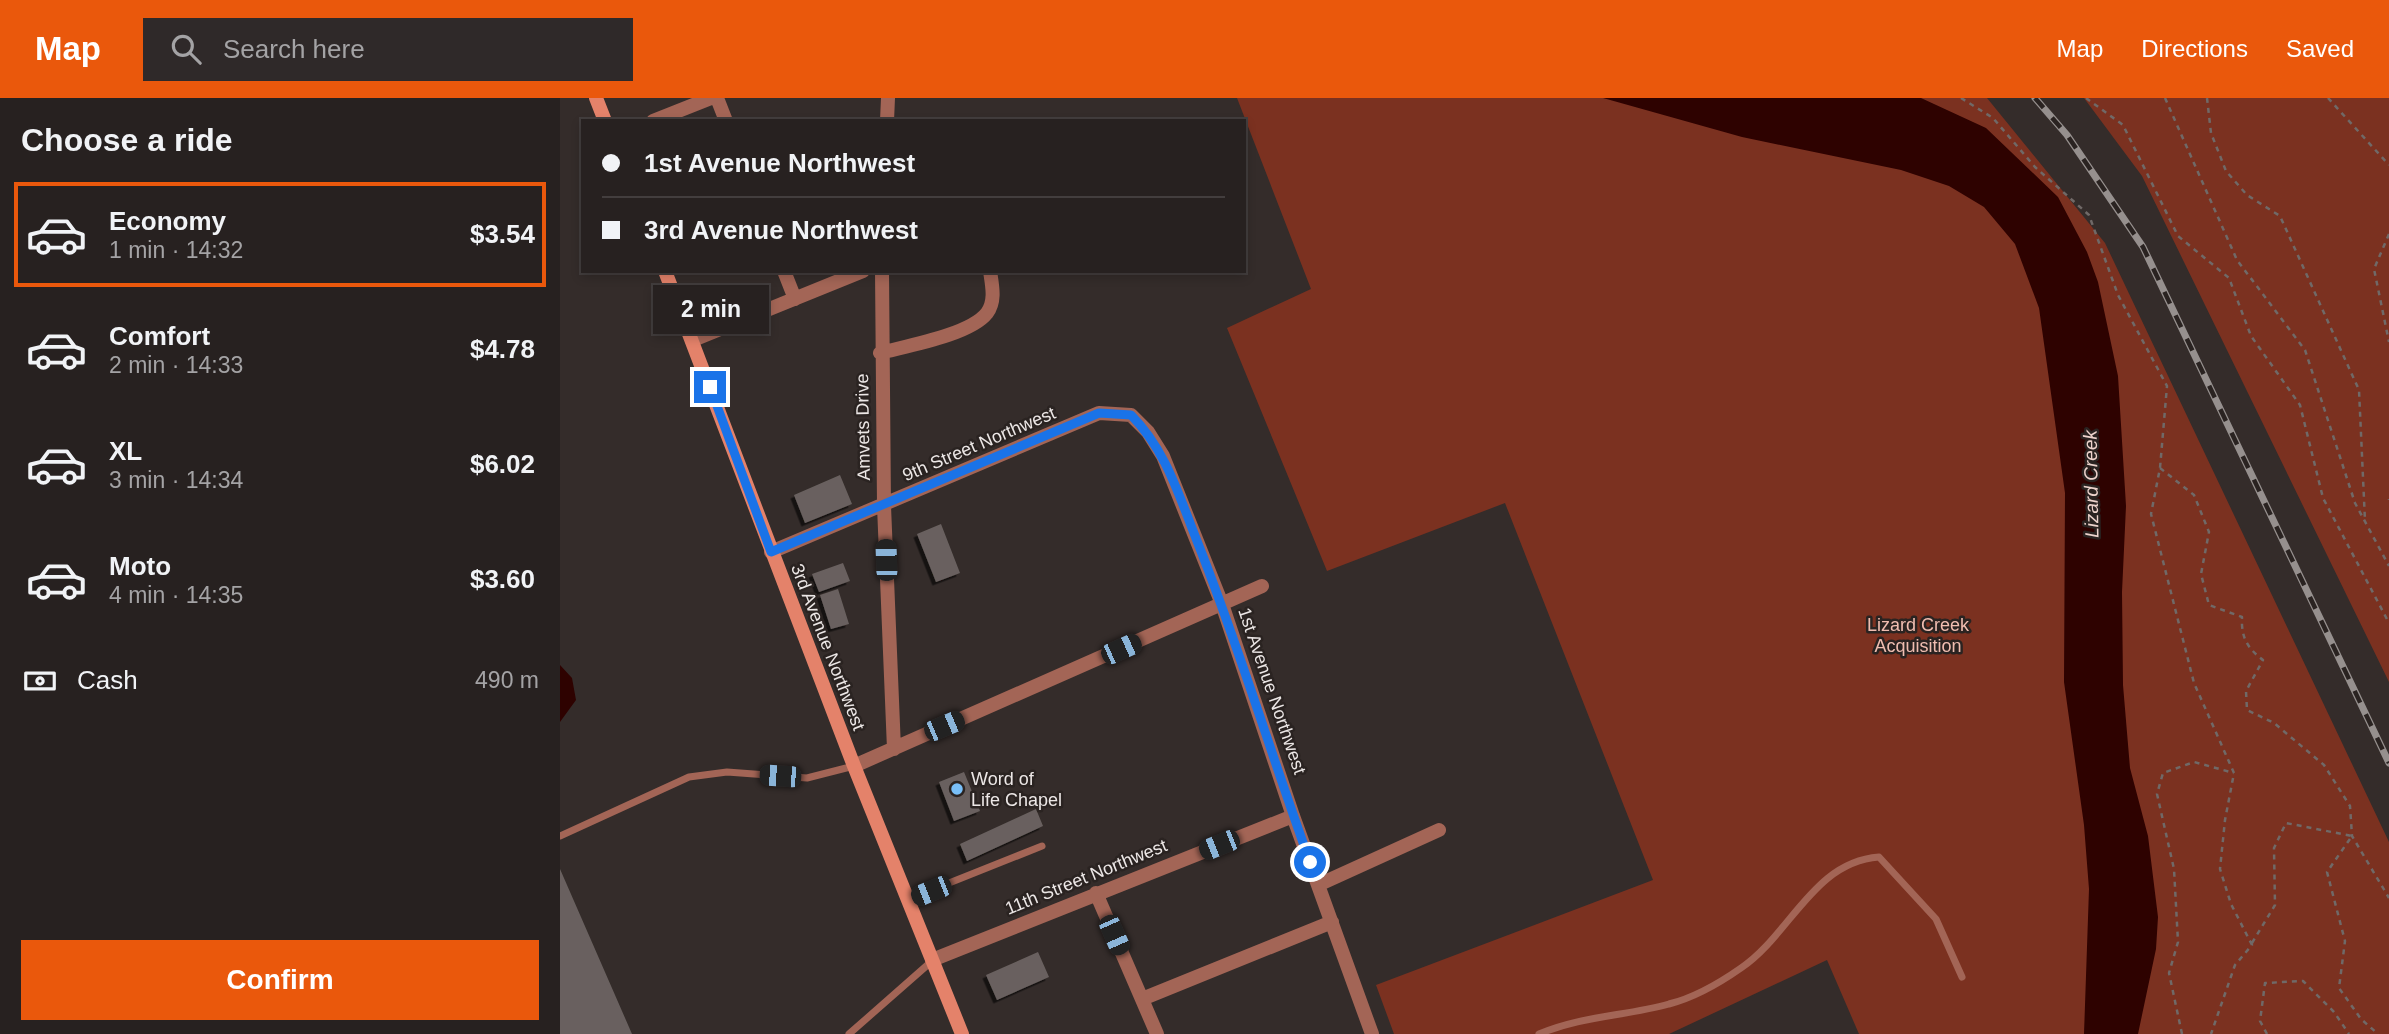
<!DOCTYPE html>
<html lang="en">
<head>
<meta charset="utf-8">
<style>
  body { margin:0; font-family:Helvetica,sans-serif; background:#2f2929; color:#f1f3f6; height:100vh; display:flex; flex-direction:column; font-size:26px; white-space:nowrap }
  * { box-sizing:border-box; margin:0 }
  p { font-size:23px; color:#a4a3a5 }
  .icon { flex:none; width:38px; height:38px; fill:none; stroke:currentColor; stroke-width:2; stroke-linecap:round; stroke-linejoin:round }
  .map { position:relative; flex:1; overflow:hidden }
  .drawer { display:flex; flex-direction:column; background:#272120; width:560px }
  .drawer>* { flex:none }
  .guide { position:absolute; left:21px; top:21px; width:665px; height:154px; border-radius:0px; box-shadow:0 4px 10px #0003,0 0 0 2px #433e3e; display:grid; align-content:center; height:154px; padding:0 21px; background:#272120 }
  .end { position:absolute; width:32px; height:32px; margin:-16px; border:9px solid #1a73e8; background:#fff; box-shadow:0 0 0 4px #fff }
  .from { border-radius:50% }
  .bubble { position:absolute; height:49px; border-radius:0px; background:#272120; box-shadow:0 4px 10px #0003,0 0 0 2px #433e3e; font-size:23px; font-weight:600; line-height:49px; text-align:center }
  .car { position:absolute; width:21px; height:42px; margin:-21px -10px; border-radius:9px; box-shadow:0 0 5px 2px #0007; background:linear-gradient(#222 24%,#8ab4d8 0 40%,#222 0 76%,#8ab4d8 0 86%,#222 0) }
  .guide b { display:flex; align-items:center; gap:24px; height:66px; font-size:26px }
  .guide b+b { border-top:2px solid #433e3e }
  .guide i { width:18px; height:18px; background:#f1f3f6 }
  ul { padding:0; list-style:none }
  li { display:flex; align-items:center; gap:21px; height:105px; margin:0 14px 10px; padding:0 7px; border:4px solid transparent; border-radius:0px }
  li div { flex:1 }
  li b { display:block; font-size:26px }
  li em { font-style:normal; font-weight:600 }
  li.selected { border-color:#ea580c }
  li>.icon { width:63px; height:63px; stroke-width:1.5 }
  h2 { padding:0 21px; font-size:32px; line-height:84px }
  .pay { display:flex; align-items:center; gap:18px; height:77px; padding:0 21px; font-size:26px }
  .pay p { margin-inline-start:auto }
  .action { display:flex; gap:14px; margin-top:auto; padding:14px 21px }
  .action a { flex:1; height:80px; border-radius:0px; background:#ea580c; color:#fff; font-size:28px; font-weight:600; line-height:80px; text-align:center }
  header { display:flex; align-items:center; gap:42px; box-sizing:border-box; height:98px; padding:0 35px; background:#ea580c; color:#fff }
  header strong { font-size:33px }
  nav { display:flex; gap:38px; margin-inline-start:auto; font-size:24px }
  .search { width:490px; height:63px; background:#2f2929; display:flex; align-items:center; gap:18px; box-sizing:border-box; padding:0 24px; border-radius:0px; color:#a4a3a5; font-size:26px }
  main { display:flex; flex:1; min-height:0 }
  .map>svg:first-child { display:block }
  .green { fill:#7b3120 }
  .water { fill:#2e0200 }
  .building { fill:#69615f; filter:url(#shadow) }
  .lines { fill:none; stroke-linecap:round; stroke-linejoin:round }
  .path { stroke:#706967; stroke-width:2.5; stroke-dasharray:5 5; stroke-linecap:butt }
  .service { stroke:#a36556; stroke-width:7 }
  .minor { stroke:#a36556; stroke-width:14 }
  .secondary { stroke:#e4826a; stroke-width:14 }
  .rail-casing { stroke:#96908e; stroke-width:7 }
  .rail { stroke:#2a2321; stroke-width:4.5; stroke-dasharray:13; stroke-linecap:butt }
  .route { stroke:#1a73e8; stroke-width:9 }
  .poi-dot { fill:#79bff8; stroke:#2a2321; stroke-width:2.5 }
  .labels { text-anchor:middle; dominant-baseline:central; stroke-width:5; stroke-linejoin:round; paint-order:stroke }
  .street-label { font-size:18px; fill:#ece7e6; stroke:#2a2321 }
  .park-label { font-size:18px; fill:#f0bdb0; stroke:#2a2321 }
  .poi-label { font-size:18px; fill:#ece7e6; stroke:#2a2321; text-anchor:start }
  .water-label { font-size:19px; font-style:italic; fill:#edd3cc; stroke:#2a2321 }
</style>
</head>
<body>
<header>
<strong>Map</strong>
<div class="search"><svg class="icon" aria-label="search" viewBox="0 0 24 24"><circle cx="10" cy="10" r="6"/><path d="M15 15l6 6"/></svg>Search here</div>
<nav><a>Map</a><a>Directions</a><a>Saved</a></nav>
</header>
<main>
<section class="drawer">
<h2>Choose a ride</h2>
<ul>
<li class="selected"><svg class="icon" aria-label="car" viewBox="0 0 24 24"><path d="M5 17H2v-5l4-1 3-4h7l3 4 3 1v5h-3M9 17h6M6 11h13"/><circle cx="7" cy="17" r="2"/><circle cx="17" cy="17" r="2"/></svg><div><b>Economy</b><p>1 min · 14:32</p></div><em>$3.54</em></li>
<li><svg class="icon" aria-label="car" viewBox="0 0 24 24"><path d="M5 17H2v-5l4-1 3-4h7l3 4 3 1v5h-3M9 17h6M6 11h13"/><circle cx="7" cy="17" r="2"/><circle cx="17" cy="17" r="2"/></svg><div><b>Comfort</b><p>2 min · 14:33</p></div><em>$4.78</em></li>
<li><svg class="icon" aria-label="car" viewBox="0 0 24 24"><path d="M5 17H2v-5l4-1 3-4h7l3 4 3 1v5h-3M9 17h6M6 11h13"/><circle cx="7" cy="17" r="2"/><circle cx="17" cy="17" r="2"/></svg><div><b>XL</b><p>3 min · 14:34</p></div><em>$6.02</em></li>
<li><svg class="icon" aria-label="car" viewBox="0 0 24 24"><path d="M5 17H2v-5l4-1 3-4h7l3 4 3 1v5h-3M9 17h6M6 11h13"/><circle cx="7" cy="17" r="2"/><circle cx="17" cy="17" r="2"/></svg><div><b>Moto</b><p>4 min · 14:35</p></div><em>$3.60</em></li>
</ul>
<div class="pay"><svg class="icon" aria-label="cash" viewBox="0 0 24 24"><path d="M3 7h18v10H3z"/><circle cx="12" cy="12" r="2"/></svg>Cash<p>490 m</p></div>
<div class="action"><a>Confirm</a></div>
</section>
<div class="map">
<svg width="1829" height="936" viewBox="0 0 1829 936">
  <defs>
    <filter id="shadow"><feDropShadow dx="-3.5" dy="3.5" stdDeviation="0" flood-color="#0009"/></filter>
  </defs>
  <rect width="100%" height="100%" fill="#342c2a"/>
  <path class="green" d="M677 0H1427L1545 145 1829 744V936H1299L1267 862 1109 936H834L816 887 1093 782 945 405 767 473 667 230 751 191Z
    M1524 0H1829V584L1582 78Z"/>
  <path class="water" d="M1043 0H1361L1426 30 1498 99 1527 154 1538 184 1558 278 1566 408 1562 494 1563 587 1570 670 1588 738 1598 819 1596 851 1578 936H1524L1529 791 1524 727 1504 584 1505 395 1479 210 1455 146 1424 109 1389 88 1341 72 1182 39Z
    M0 567 12 580 16 602 0 624Z"/>
  <path class="building" d="M280 377 292 406 245 425 234 397Z
    M381 426 400 475 376 484 357 436Z
    M283 465 290 483 259 494 252 476Z
    M278 491 289 526 271 531 260 497Z
    M404 674 420 713 394 723 379 684Z
    M476 711 483 728 407 763 400 746Z
    M0 771 72 936H0Z
    M478 854 489 879 437 902 426 877Z"/>
  <g class="lines">
    <path class="path" d="M1401 0 1433 20 1475 69 1529 117 1558 197 1607 288 1600 370 1591 416 1634 585 1674 675 1665 722 1660 771 1671 806 1692 847 1675 867 1651 936
      M1526 0 1563 27 1618 138 1669 180 1691 238 1740 307 1763 400 1829 525
      M1605 0 1677 162 1745 252 1795 405 1829 468
      M1647 0 1651 35 1666 73 1687 97 1720 118 1799 292 1805 423
      M1768 0 1829 67
      M1829 136 1814 171 1829 244
      M1600 370 1634 397 1649 434 1641 476 1649 507 1682 519C1681 539 1687 550 1703 562L1686 593 1687 612 1714 625 1764 667 1790 708 1792 738 1829 800
      M1829 401V402
      M1692 845 1715 807 1714 750 1726 725 1792 738 1767 774 1785 843 1779 890 1801 921 1818 936
      M1622 936 1609 875 1618 844 1614 771 1597 696 1603 675 1634 664 1674 675
      M1707 936 1700 923 1705 885 1743 883 1774 914 1789 936"/>
    <path class="service" d="M0 738 129 679 167 674 247 680 294 668
      M349 801 482 748
      M289 936 372 863
      M979 936C1021 918 1066 918 1109 906 1133 900 1161 884 1181 870 1231 836 1253 764 1319 759L1376 821 1402 879"/>
    <path class="minor" d="M157 0 166 23
      M93 23 151 0
      M327 23 328 0
      M224 173 235 201
      M322 173 324 408 334 651
      M133 242 303 173
      M320 255C346 248 410 237 427 215 436 203 432 187 430 173
      M211 454 539 315 571 317 588 334 603 358 662 506 733 718 812 936
      M294 668 702 488
      M758 787 879 732
      M536 795 597 936
      M372 862 733 718
      M582 901 772 824"/>
    <path class="secondary" d="M36 0 45 23
      M105 173 294 668 402 936"/>
    <g class="rail-casing">
      <path id="rail" d="M1475 0 1507 37 1583 149 1829 665"/>
    </g>
    <use href="#rail" class="rail"/>
  </g>
  <g class="lines">
    <path class="route" d="M150 289 211 454 539 315 571 317C606 352 619 398 637 443 679 548 711 657 750 764"/>
  </g>
  <circle class="poi-dot" cx="397" cy="691" r="7"/>
  <g class="labels">
    <g class="street-label">
      <text transform="translate(303 329) rotate(-91)">Amvets Drive</text>
      <text transform="translate(419 346) rotate(-23)">9th Street Northwest</text>
      <text transform="translate(268 549) rotate(69)">3rd Avenue Northwest</text>
      <text transform="translate(712 593) rotate(71)">1st Avenue Northwest</text>
      <text transform="translate(526 779) rotate(-22)">11th Street Northwest</text>
    </g>
    <g class="park-label">
      <text x="1358" y="527">Lizard Creek<tspan x="1358" dy="21">Acquisition</tspan></text>
    </g>
    <g class="poi-label">
      <text x="411" y="681">Word of<tspan x="411" dy="21">Life Chapel</tspan></text>
    </g>
    <g class="water-label">
      <text transform="translate(1531 386) rotate(-91)">Lizard Creek</text>
    </g>
  </g>
</svg>
<i class="end from" style="left:750px;top:764px"></i>
<i class="end" style="left:150px;top:289px"></i>
<div class="bubble" style="left:93px;top:187px;width:116px">2 min</div>
<i class="car" style="left:326px;top:462px;rotate:358deg"></i>
<i class="car" style="left:561px;top:551px;rotate:66deg"></i>
<i class="car" style="left:384px;top:628px;rotate:67deg"></i>
<i class="car" style="left:220px;top:678px;rotate:274deg"></i>
<i class="car" style="left:659px;top:747px;rotate:248deg"></i>
<i class="car" style="left:371px;top:793px;rotate:248deg"></i>
<i class="car" style="left:554px;top:837px;rotate:156deg"></i>
<div class="guide">
<b><i class="from"></i>1st Avenue Northwest</b>
<b><i></i>3rd Avenue Northwest</b>
</div>
</div>
</main>
</body>
</html>
